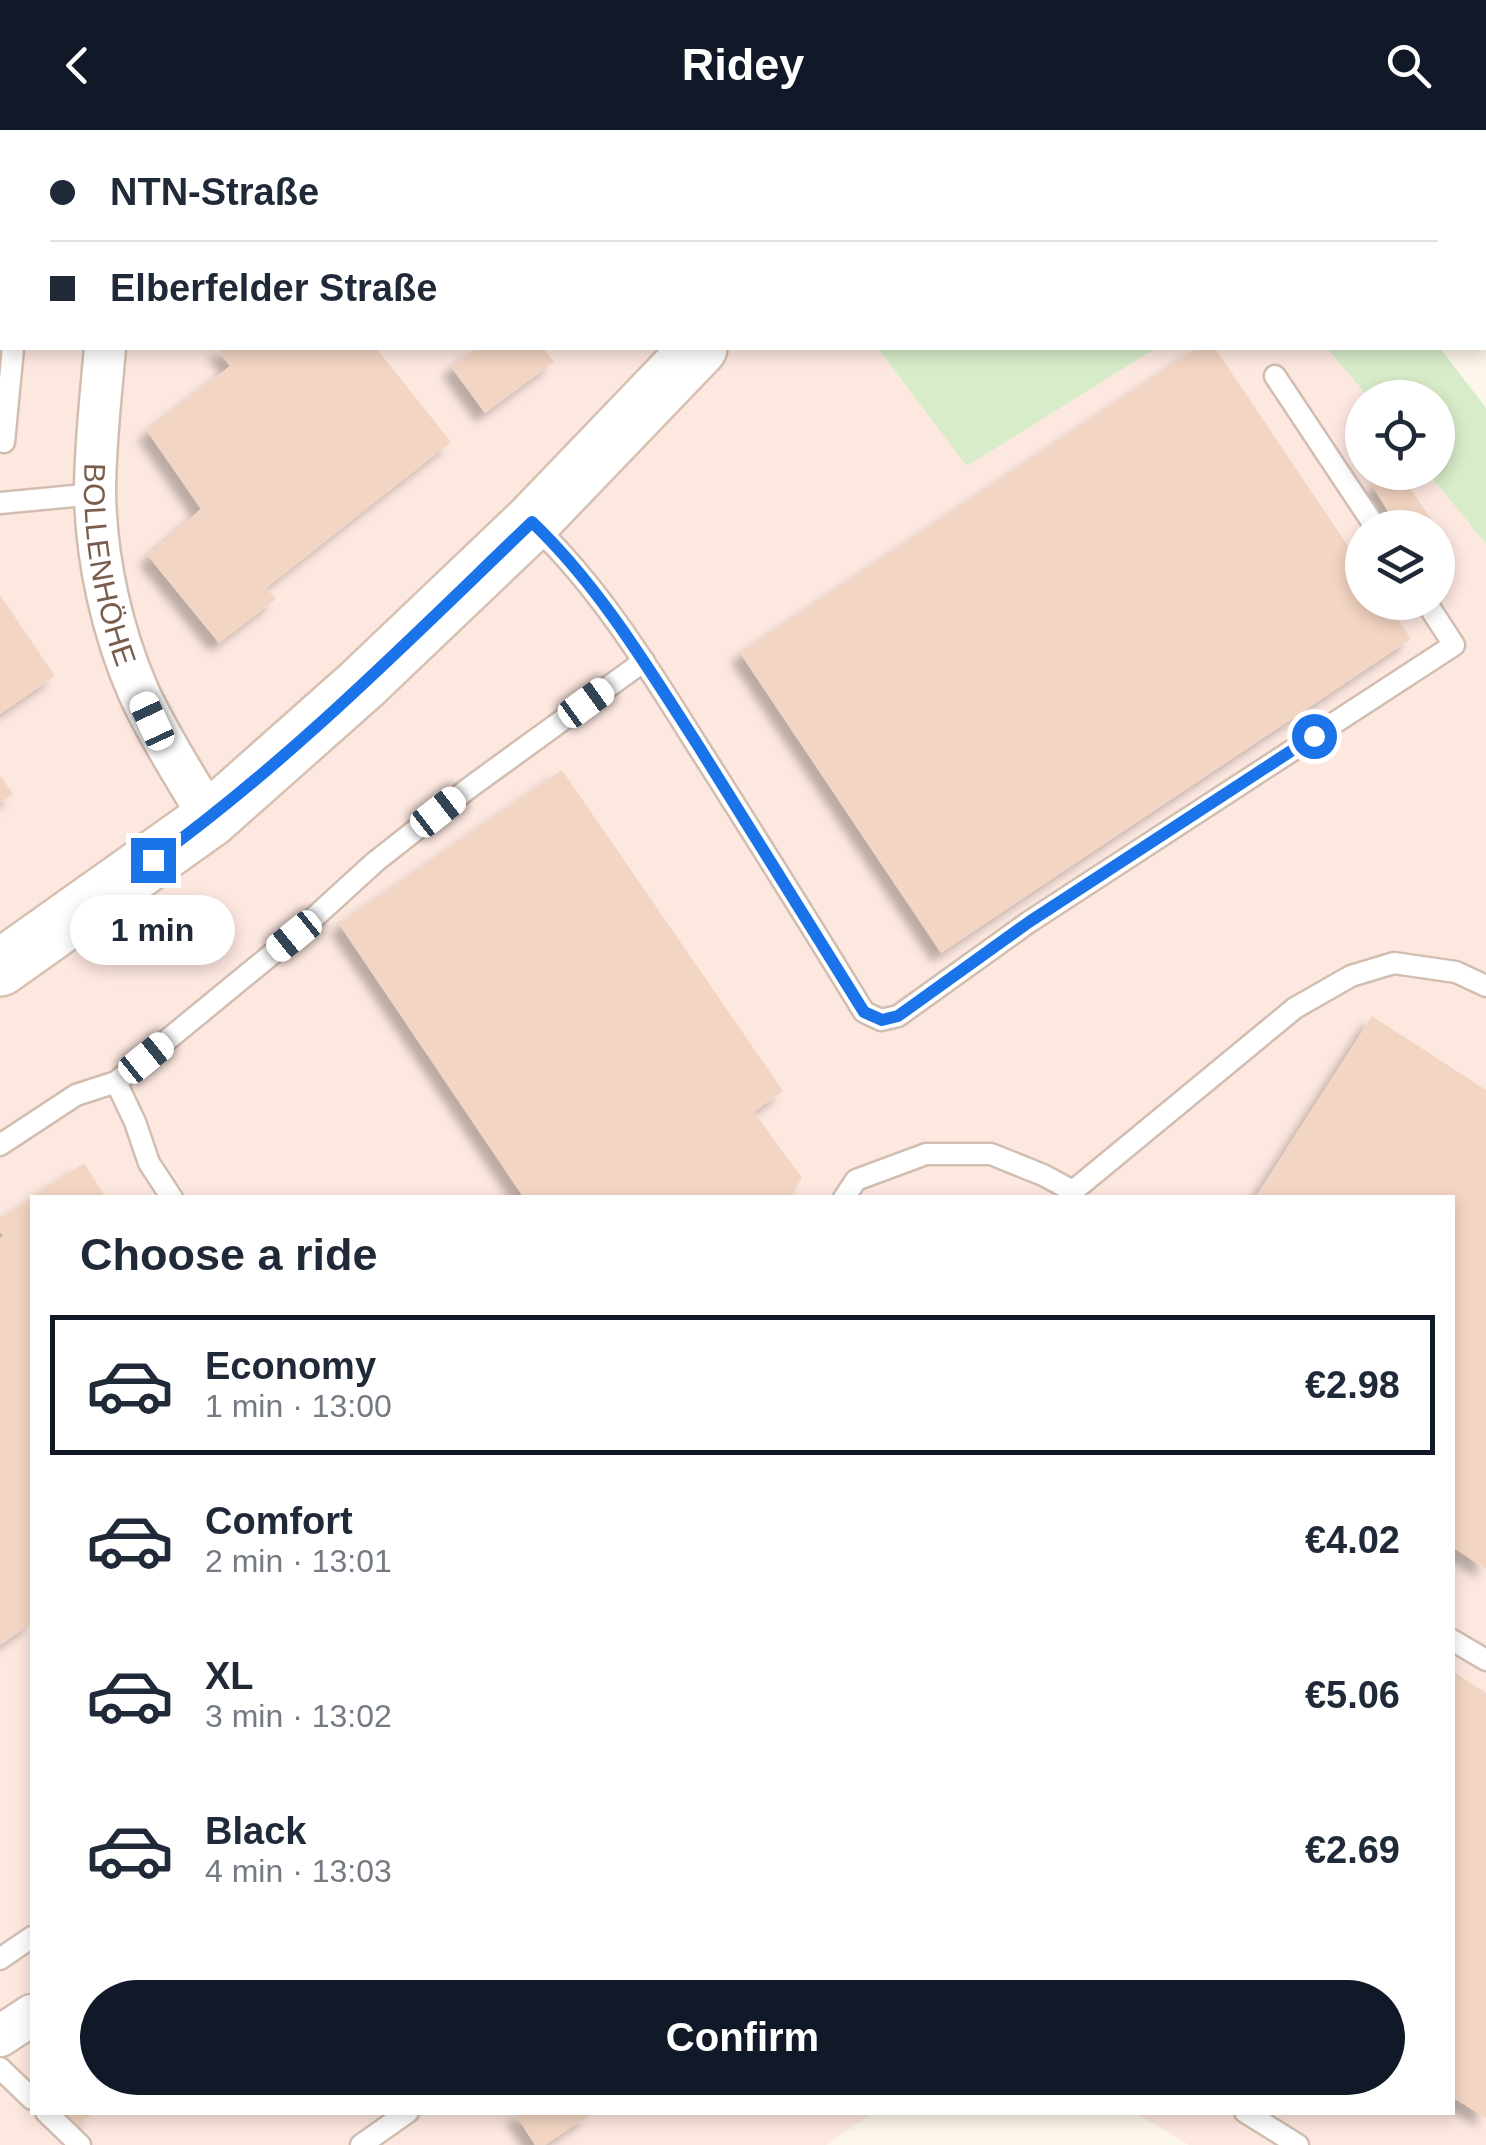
<!DOCTYPE html>
<html lang="en">
<head>
<meta charset="utf-8">
<style>
  body { margin:0; font-family:Arial,sans-serif; background:#f2f2f3; color:#1f2937; height:100vh; display:flex; flex-direction:column; font-size:38px; white-space:nowrap }
  * { box-sizing:border-box; margin:0 }
  p { font-size:32px; color:#747a83 }
  .icon { flex:none; width:55px; height:55px; fill:none; stroke:currentColor; stroke-width:2; stroke-linecap:round; stroke-linejoin:round }
  .map { position:relative; flex:1; overflow:hidden }
  .details { position:absolute; left:30px; top:1065px; width:1425px; height:920px; display:flex; flex-direction:column; background:#fff; border-radius:0px; box-shadow:0 5px 15px #0003 }
  .details>* { flex:none }
  .hud { position:absolute; left:0px; top:0px; width:1488px; height:220px; box-shadow:0 5px 15px #0003; display:grid; align-content:center; height:220px; padding:0 50px; background:#fff }
  .fabs { position:absolute; left:1345px; top:250px; display:grid; gap:20px }
  .fabs a { display:grid; place-items:center; width:110px; height:110px; border-radius:50%; background:#fff; box-shadow:0 5px 15px #0003; font-size:50px }
  .end { position:absolute; width:45px; height:45px; margin:-22px; border:12px solid #1a73e8; background:#fff; box-shadow:0 0 0 5px #fff }
  .from { border-radius:50% }
  .bubble { position:absolute; height:70px; border-radius:35px; background:#fff; box-shadow:0 5px 15px #0003; font-size:32px; font-weight:700; line-height:70px; text-align:center }
  .car { position:absolute; width:30px; height:60px; margin:-30px -15px; border-radius:12px; box-shadow:0 0 8px 2px #0007; background:linear-gradient(#fff 24%,#345 0 40%,#fff 0 76%,#345 0 86%,#fff 0) }
  .hud b { display:flex; align-items:center; gap:35px; height:95px; font-size:38px }
  .hud b+b { border-top:2px solid #e0e1e3 }
  .hud i { width:25px; height:25px; background:#1f2937 }
  ul { padding:0; list-style:none }
  li { display:flex; align-items:center; gap:30px; height:140px; margin:0 20px 15px; padding:0 30px; border:5px solid transparent; border-radius:0px }
  li div { flex:1 }
  li b { display:block; font-size:38px }
  li em { font-style:normal; font-weight:700 }
  li.current { border-color:#111827 }
  li>.icon { width:90px; height:90px; stroke-width:1.5 }
  h2 { padding:0 50px; font-size:45px; line-height:120px }
  .primary-button { display:flex; gap:20px; margin-top:auto; padding:20px 50px }
  .primary-button a { flex:1; height:115px; border-radius:60px; background:#111827; color:#fff; font-size:40px; font-weight:700; line-height:115px; text-align:center }
  header { display:flex; justify-content:space-between; align-items:center; height:130px; padding:0 50px; background:#111827; color:#fff; font-size:45px; font-weight:700 }
  .map>svg:first-child { display:block }
  .commercial { fill:#fde8e0; fill-rule:evenodd }
  .green { fill:#d8ecc9 }
  .building { fill:#f3d5c3; filter:url(#shadow) }
  .lines { fill:none; stroke-linecap:round; stroke-linejoin:round }
  .lane-casing { stroke:#d1beb0; stroke-width:25 }
  .street-casing { stroke:#d1beb0; stroke-width:45 }
  .secondary-casing { stroke:#d6c0b0; stroke-width:60 }
  .path { stroke:#d9b8a5; stroke-width:6; stroke-dasharray:2.5 8; stroke-linecap:butt }
  .lane { stroke:#fff; stroke-width:20 }
  .street { stroke:#fff; stroke-width:40 }
  .secondary { stroke:#fff; stroke-width:55 }
  .rail { stroke:#b9a8c9; stroke-width:8; stroke-dasharray:15 10; stroke-linecap:butt }
  .route { stroke:#1a73e8; stroke-width:12 }
  .labels { text-anchor:middle; dominant-baseline:central; stroke-width:8; stroke-linejoin:round; paint-order:stroke }
  .street-label { font-size:30px; fill:#7a5c4d; stroke:#fffaf3 }
</style>
</head>
<body>
<header><svg class="icon" aria-label="back" viewBox="0 0 24 24"><path d="M15 5l-7 7 7 7"/></svg>Ridey<svg class="icon" aria-label="search" viewBox="0 0 24 24"><circle cx="10" cy="10" r="6"/><path d="M15 15l6 6"/></svg></header>
<div class="map">
<svg width="1486" height="2015" viewBox="0 0 1486 2015">
  <defs>
    <filter id="shadow"><feDropShadow dx="-9" dy="9" stdDeviation="5" flood-color="#0004"/></filter>
  </defs>
  <rect width="100%" height="100%" fill="#fdf6ec"/>
  <path class="commercial" d="M0 0H763L770 2H2V218H877L967 336 1156 218H1327L1368 267 1362 268V342L1428 343 1486 414V2015H1189L1136 1983 1452 1982V1068H32V1982L873 1983 826 2015H0ZM1362 398H1438V472H1362Z"/>
  <path class="green" d="M877 218H1156L967 336Z
    M1327 218H1440L1486 278V414L1428 343 1438 342V268L1368 267Z"/>
  <path class="building" d="M216 218H376L451 312 266 458 276 469 219 513 148 426 201 379 147 301 230 236Z
    M477 218H543L554 232 485 283 451 237Z
    M1197 218H1215L1362 437V472H1386L1411 509 941 823 740 523Z
    M1393 342H1400L1432 391 1421 398H1399L1372 356Z
    M0 465 55 546 0 584Z
    M562 640 783 961 754 982 802 1048 789 1068H524L339 794Z
    M0 645 13 664 0 673Z
    M1372 886 1486 960V1439L1452 1417V1068H1255Z
    M84 1033 106 1068H32V1493L0 1515V1108L3 1106 0 1102V1089Z
    M1452 1541 1486 1563V1988L1452 1967Z
    M64 1982H95L74 1997Z
    M514 1982H594L545 2015H535Z"/>
  <g class="lines">
    <g class="lane-casing">
      <path id="lane" d="M280 0 290 2
        M0 141H2
        M1275 246 1376 398
        M4 312 13 218
        M0 373 95 364
        M533 394C600 458 648 537 697 615 753 703 809 792 864 882L881 890 898 886 1029 792 1454 515 1426 472
        M116 952 135 992 149 1033 172 1068
        M0 1015 76 965 116 952 294 806 375 732 469 658 644 531
        M844 1068 856 1050 926 1024H991L1043 1045 1073 1061 1295 878 1351 846 1394 833 1456 842 1486 856
        M1452 1510 1486 1530
        M0 1829 32 1807
        M0 1938 32 1969
        M46 1982 80 2015
        M1245 1982 1298 2015
        M361 2015 408 1982"/>
    </g>
    <g class="street-casing">
      <g id="street">
        <path d="M130 2V0"/>
        <path id="s1" d="M105 218C101 266 95 314 95 362 96 429 112 502 139 563 159 607 186 647 210 689"/>
        <path d="M0 1906 32 1885"/>
      </g>
    </g>
    <g class="secondary-casing">
      <path id="secondary" d="M1391 0 1393 2
        M932 2 935 0
        M1485 152 1486 153
        M0 838 210 689 361 555 532 392 699 218"/>
    </g>
    <path class="path" d="M1485 98 1486 100"/>
    <use href="#lane" class="lane"/>
    <use href="#street" class="street"/>
    <use href="#secondary" class="secondary"/>
    <path class="rail" d="M1045 0 1054 2
      M1126 0 1135 2
      M1485 92H1486
      M1485 112H1486"/>
  </g>
  <g class="lines">
    <path class="route" d="M153 730C290 631 410 509 532 392 600 457 648 538 699 617 754 705 809 793 864 882L882 890 898 886 1029 792 1314 606"/>
  </g>
  <g class="labels">
    <g class="street-label">
      <text stroke="none"><textPath href="#s1" startOffset="218">BOLLENHÖHE</textPath></text>
    </g>
  </g>
</svg>
<div class="fabs">
<a><svg class="icon" aria-label="locate" viewBox="0 0 24 24"><circle cx="12" cy="12" r="6"/><path d="M12 2v4M12 18v4M2 12h4M18 12h4"/></svg></a>
<a><svg class="icon" aria-label="layers" viewBox="0 0 24 24"><path d="M12 4l9 5-9 5-9-5zM3 14l9 5 9-5"/></svg></a>
</div>
<i class="end from" style="left:1314px;top:606px"></i>
<i class="end" style="left:153px;top:730px"></i>
<div class="bubble" style="left:70px;top:765px;width:165px">1 min</div>
<i class="car" style="left:586px;top:573px;rotate:54deg"></i>
<i class="car" style="left:152px;top:591px;rotate:335deg"></i>
<i class="car" style="left:438px;top:682px;rotate:52deg"></i>
<i class="car" style="left:294px;top:806px;rotate:231deg"></i>
<i class="car" style="left:146px;top:928px;rotate:51deg"></i>
<div class="hud">
<b><i class="from"></i>NTN-Straße</b>
<b><i></i>Elberfelder Straße</b>
</div>
<section class="details">
<h2>Choose a ride</h2>
<ul>
<li class="current"><svg class="icon" aria-label="car" viewBox="0 0 24 24"><path d="M5 17H2v-5l4-1 3-4h7l3 4 3 1v5h-3M9 17h6M6 11h13"/><circle cx="7" cy="17" r="2"/><circle cx="17" cy="17" r="2"/></svg><div><b>Economy</b><p>1 min · 13:00</p></div><em>€2.98</em></li>
<li><svg class="icon" aria-label="car" viewBox="0 0 24 24"><path d="M5 17H2v-5l4-1 3-4h7l3 4 3 1v5h-3M9 17h6M6 11h13"/><circle cx="7" cy="17" r="2"/><circle cx="17" cy="17" r="2"/></svg><div><b>Comfort</b><p>2 min · 13:01</p></div><em>€4.02</em></li>
<li><svg class="icon" aria-label="car" viewBox="0 0 24 24"><path d="M5 17H2v-5l4-1 3-4h7l3 4 3 1v5h-3M9 17h6M6 11h13"/><circle cx="7" cy="17" r="2"/><circle cx="17" cy="17" r="2"/></svg><div><b>XL</b><p>3 min · 13:02</p></div><em>€5.06</em></li>
<li><svg class="icon" aria-label="car" viewBox="0 0 24 24"><path d="M5 17H2v-5l4-1 3-4h7l3 4 3 1v5h-3M9 17h6M6 11h13"/><circle cx="7" cy="17" r="2"/><circle cx="17" cy="17" r="2"/></svg><div><b>Black</b><p>4 min · 13:03</p></div><em>€2.69</em></li>
</ul>
<div class="primary-button"><a>Confirm</a></div>
</section>
</div>
</body>
</html>
